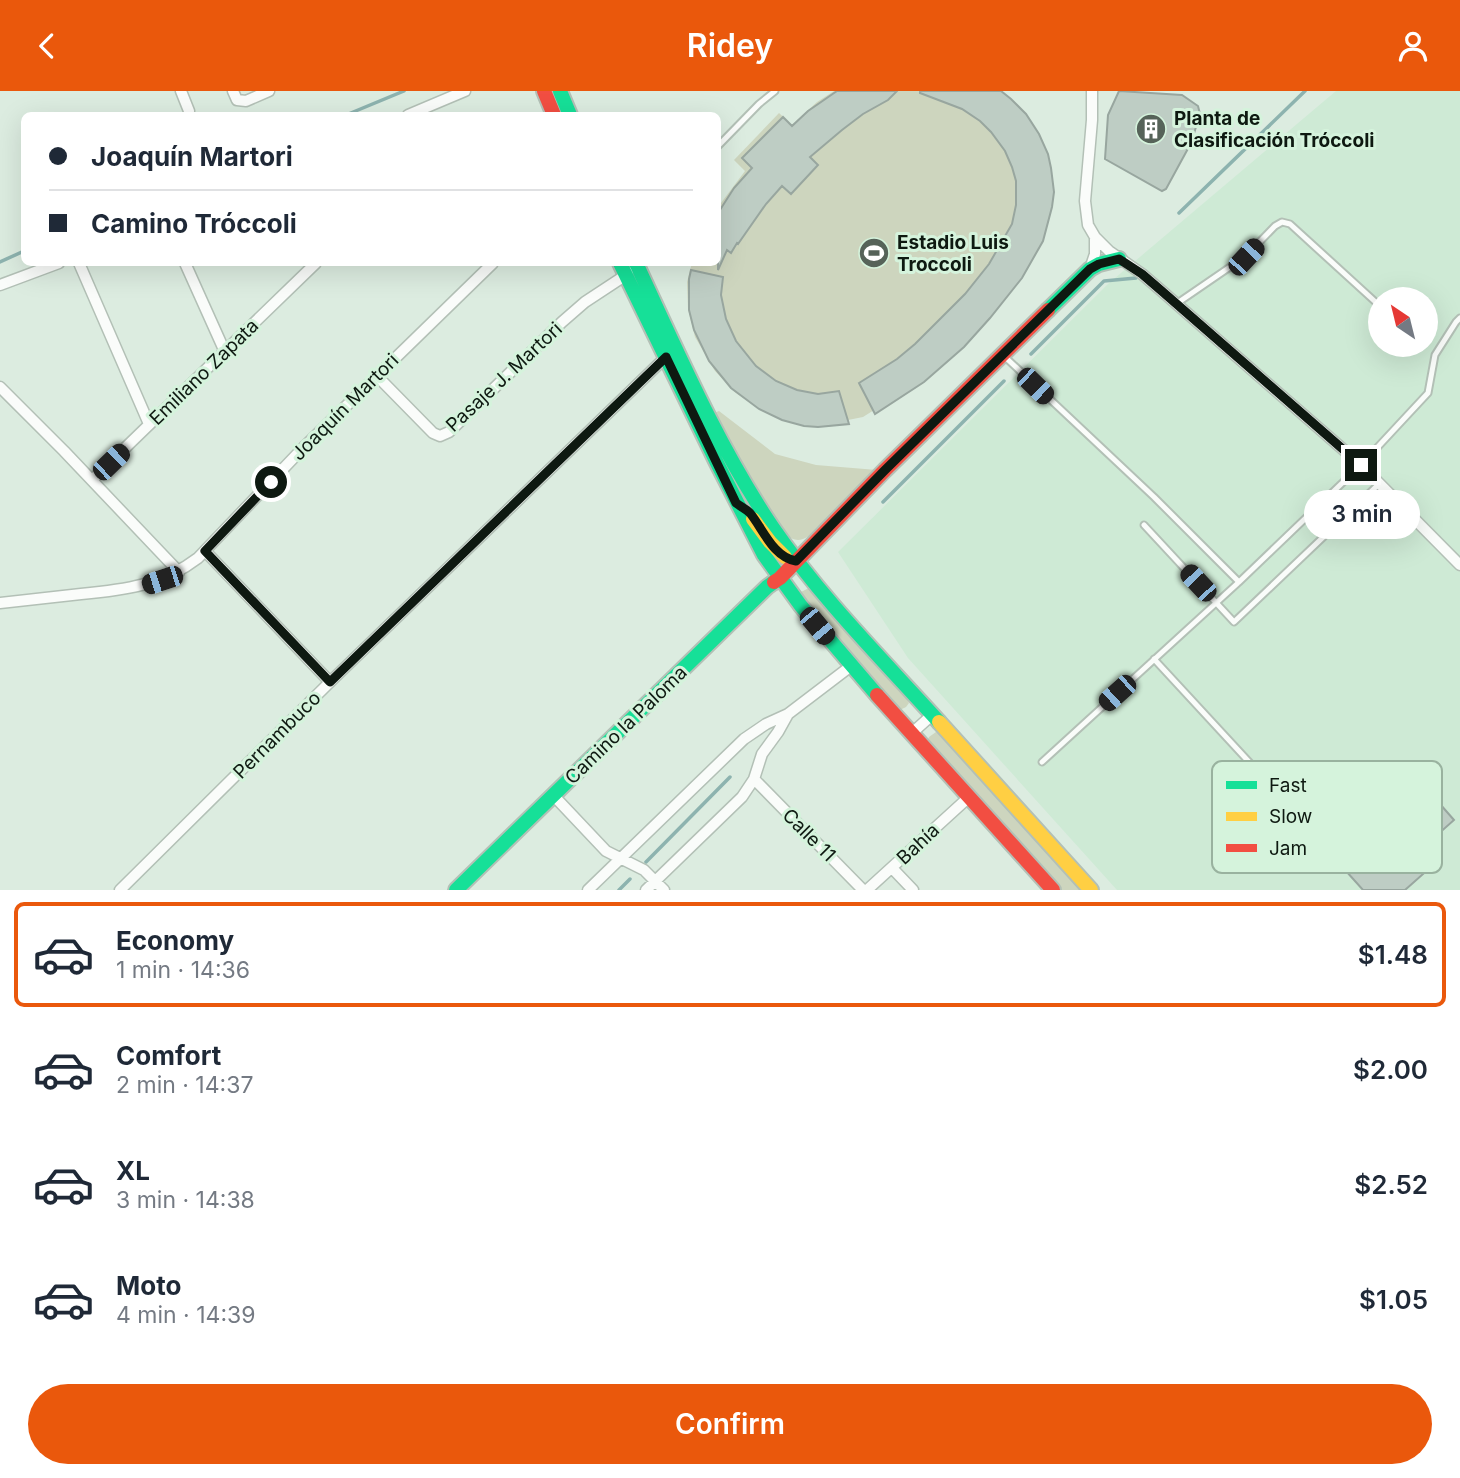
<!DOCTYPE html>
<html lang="en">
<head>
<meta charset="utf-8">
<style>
  body { margin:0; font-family:Inter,sans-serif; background:#f6f6f7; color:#1f2937; height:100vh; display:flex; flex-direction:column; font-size:26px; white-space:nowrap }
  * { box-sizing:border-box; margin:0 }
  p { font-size:23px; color:#747a83 }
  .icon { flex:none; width:38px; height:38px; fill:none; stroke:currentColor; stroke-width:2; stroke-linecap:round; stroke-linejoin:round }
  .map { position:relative; height:799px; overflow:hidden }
  .details { display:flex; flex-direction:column; background:#fff; flex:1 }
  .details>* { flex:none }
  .top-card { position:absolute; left:21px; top:21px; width:700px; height:154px; border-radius:10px; box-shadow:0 7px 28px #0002; display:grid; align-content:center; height:154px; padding:0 28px; background:#fff }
  .needle { width:46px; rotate:325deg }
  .controls { position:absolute; left:1368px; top:196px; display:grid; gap:14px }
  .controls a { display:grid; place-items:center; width:70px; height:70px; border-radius:50%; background:#fff; box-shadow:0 7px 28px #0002; font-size:35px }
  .end { position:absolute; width:32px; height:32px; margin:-16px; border:9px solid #0e1911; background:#fff; box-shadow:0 0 0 4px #fff }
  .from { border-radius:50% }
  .bubble { position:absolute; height:49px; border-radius:24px; background:#fff; box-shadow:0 7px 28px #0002; font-size:23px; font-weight:600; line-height:49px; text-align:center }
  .car { position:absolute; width:21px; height:42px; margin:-21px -10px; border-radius:9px; box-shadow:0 0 5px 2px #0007; background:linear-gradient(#222 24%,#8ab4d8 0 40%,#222 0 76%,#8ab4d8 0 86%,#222 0) }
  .top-card b { display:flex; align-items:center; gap:24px; height:66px; font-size:26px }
  .top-card b+b { border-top:2px solid #e0e1e3 }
  .top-card i { width:18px; height:18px; background:#1f2937 }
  ul { padding:12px 0 0; list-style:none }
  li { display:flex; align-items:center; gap:21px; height:105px; margin:0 14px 10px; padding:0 14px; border:4px solid transparent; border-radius:10px }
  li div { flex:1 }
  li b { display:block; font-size:26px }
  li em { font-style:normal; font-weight:600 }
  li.current { border-color:#ea580c }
  li>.icon { width:63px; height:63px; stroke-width:1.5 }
  .button { display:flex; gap:14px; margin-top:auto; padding:14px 28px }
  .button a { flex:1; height:80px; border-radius:42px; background:#ea580c; color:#fff; font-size:28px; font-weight:600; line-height:80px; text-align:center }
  header { display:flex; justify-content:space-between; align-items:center; height:91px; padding:0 28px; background:#ea580c; color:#fff; font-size:32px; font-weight:600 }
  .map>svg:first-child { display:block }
  .built { fill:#ceead5; fill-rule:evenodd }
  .green { fill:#cdd5be }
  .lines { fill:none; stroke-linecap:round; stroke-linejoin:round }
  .stream { stroke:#8db3af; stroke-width:3.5 }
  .building { fill:#becdc4; stroke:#98a69f; stroke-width:2 }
  .lane-casing { stroke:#b3c0b6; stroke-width:9 }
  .street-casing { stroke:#b3c0b6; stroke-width:13 }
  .fast-casing { stroke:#b3c0b6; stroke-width:18 }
  .slow-casing { stroke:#b3c0b6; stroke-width:18 }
  .jam-casing { stroke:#b3c0b6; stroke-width:18 }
  .lane { stroke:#fafcfa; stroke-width:5 }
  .street { stroke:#fafcfa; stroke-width:10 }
  .fast { stroke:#16e098; stroke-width:14 }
  .slow { stroke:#ffcf43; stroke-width:14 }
  .jam { stroke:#f24e42; stroke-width:14 }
  .route { stroke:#0e1911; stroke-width:9 }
  .labels { text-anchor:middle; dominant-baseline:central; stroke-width:6; stroke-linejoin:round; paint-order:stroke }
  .poi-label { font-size:19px; font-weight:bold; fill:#0e1911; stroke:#d5f3dc; text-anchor:start }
  .street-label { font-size:19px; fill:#0e1911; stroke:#d5f3dc }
  .key { fill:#d5f3dc; stroke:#99b29f; stroke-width:2 }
  .key-label { font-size:19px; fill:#0e1911 }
</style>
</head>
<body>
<header><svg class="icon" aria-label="back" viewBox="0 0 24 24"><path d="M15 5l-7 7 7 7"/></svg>Ridey<svg class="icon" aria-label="person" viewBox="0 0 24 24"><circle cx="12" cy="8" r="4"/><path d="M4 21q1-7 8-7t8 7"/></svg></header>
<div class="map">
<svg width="1460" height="799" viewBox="0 0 1460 799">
  <rect width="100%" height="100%" fill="#dcece0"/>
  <path class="built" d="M1336 0H1460V799H1117L908 567 838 461 1108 193ZM1381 208H1426V254H1381Z"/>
  <path class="green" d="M834 0H1000L1050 83 923 288 863 326 823 334 758 316 736 302 715 280 695 246 688 218 687 191 692 172H718V116L745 80 734 69 779 22 792 34 817 11Z
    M719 320 775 363 816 374 877 379 809 445C799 451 794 450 785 443L749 389 714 322Z
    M809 497 812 499 906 606 909 612 906 616 900 619 897 617 801 508V501Z
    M936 641 940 643 1081 799H1061L927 650 929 646Z"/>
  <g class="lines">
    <path class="stream" d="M346 24 404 0
      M1179 122 1305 0
      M0 171 24 160
      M1031 263 1104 190 1136 187
      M883 411 1004 290
      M646 771 730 686
      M619 799 630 788"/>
  </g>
  <path class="building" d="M837 0H897L888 9 863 23 842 39 810 66 818 74 791 103 782 95 766 113 738 153 737 152 731 162 727 159 718 179V122L734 97 752 77 742 67 783 26 792 35 808 20Z
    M920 0H1001L1011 8 1026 23 1039 43 1048 63 1051 77 1054 101 1052 116 1043 150 1022 187 990 227 964 256 924 291 875 323 859 292 897 268 915 253 965 203 989 173 1012 133 1016 114V90L1012 76 1005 60 991 41 980 30 962 18 920 2Z
    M1119 0 1182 4 1198 15 1200 23 1191 52 1166 98 1162 100 1105 68 1108 24Z
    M691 179 723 186 721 204 726 228 736 250 756 275 776 290 797 299 818 303 839 300 849 333 818 336 804 335 782 329 759 318 731 297 709 270 694 239 689 219V188Z
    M1440 713 1454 729 1427 753 1440 768 1405 799H1363L1346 780 1393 739 1402 749Z"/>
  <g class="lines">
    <g class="lane-casing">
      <path id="lane" d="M718 55 759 13 775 0
        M1176 213 1246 165 1275 135 1282 131 1290 133 1381 216
        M1004 265 1154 406 1239 491
        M1144 434 1234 531 1379 393
        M1154 568 1299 725
        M1042 671 1239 491 1361 374 1428 302 1435 264 1456 231 1460 227"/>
    </g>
    <g class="street-casing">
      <path id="street" d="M181 0 189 20
        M233 0 237 9 246 10 269 0
        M1092 0V29L1085 110 1088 134 1095 146 1109 160 1142 183 1164 202 1361 374 1460 474
        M408 24 465 0
        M79 172 149 333
        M185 172 225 261
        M1090 178 1095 163V146
        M0 194 59 172
        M377 285 433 342 440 345 449 341 562 231 585 211 626 184 628 181
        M0 296 64 360 179 481
        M92 389 316 172
        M205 460 330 591
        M0 512C27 509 54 506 81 503 124 499 163 494 198 467L303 357 493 172
        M912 642 932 624
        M754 688 863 799
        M554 705 606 760 644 779 664 799
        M892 777 913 799
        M120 799 330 591 668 264
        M588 799 744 648 766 633 788 623
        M646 799 742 706 754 688 762 663 778 641 788 623 851 575
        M867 799 969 706"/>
    </g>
    <g class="fast-casing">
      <path id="fast" d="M560 0 570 24
        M620 172 716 370 764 464 801 515 877 604
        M636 172C678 262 717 354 773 437 821 507 882 568 939 631
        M1048 219 1090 178 1099 173 1119 168
        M456 799 767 496 774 491"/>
    </g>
    <g class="slow-casing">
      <path id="slow" d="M753 428 770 451 785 466
        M939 631 1091 799"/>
    </g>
    <g class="jam-casing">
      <path id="jam" d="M544 0 554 24
        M774 491 780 487 885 379 1048 219
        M877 604 1053 799"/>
    </g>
    <use href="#lane" class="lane"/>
    <use href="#street" class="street"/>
    <use href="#fast" class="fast"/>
    <use href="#slow" class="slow"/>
    <use href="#jam" class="jam"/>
  </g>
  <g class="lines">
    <path class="route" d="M271 391 205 460 330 591 666 266 736 412C741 416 746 418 750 422 763 438 773 466 796 470L885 379 1090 178 1099 173 1119 168 1142 183 1164 202 1361 374"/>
  </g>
  <defs>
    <g id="building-disc" transform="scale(1.575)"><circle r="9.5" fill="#566359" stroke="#d5f3dc"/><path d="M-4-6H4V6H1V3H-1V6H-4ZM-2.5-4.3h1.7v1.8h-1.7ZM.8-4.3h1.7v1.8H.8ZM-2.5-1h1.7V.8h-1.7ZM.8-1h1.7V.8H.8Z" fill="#fff"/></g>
    <g id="stadium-disc" transform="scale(1.575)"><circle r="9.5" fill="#566359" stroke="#d5f3dc"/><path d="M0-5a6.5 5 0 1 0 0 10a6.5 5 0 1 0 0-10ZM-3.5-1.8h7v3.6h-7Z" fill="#fff"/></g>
  </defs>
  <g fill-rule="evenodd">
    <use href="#building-disc" x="1151" y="38"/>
    <use href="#stadium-disc" x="874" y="162"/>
  </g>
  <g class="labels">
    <g class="poi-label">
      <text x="1174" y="27">Planta de<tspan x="1174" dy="22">Clasificación Tróccoli</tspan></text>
      <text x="897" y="151">Estadio Luis<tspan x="897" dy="22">Troccoli</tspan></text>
    </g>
    <g class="street-label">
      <text transform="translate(204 281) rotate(-44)">Emiliano Zapata</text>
      <text transform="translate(504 286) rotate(-43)">Pasaje J. Martori</text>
      <text transform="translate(345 316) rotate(-45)">Joaquín Martori</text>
      <text transform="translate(626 634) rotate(-44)">Camino la Paloma</text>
      <text transform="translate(277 644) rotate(-45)">Pernambuco</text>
      <text transform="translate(809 744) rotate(45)">Calle 11</text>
      <text transform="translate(918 753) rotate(-43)">Bahía</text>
    </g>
  </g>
  <rect x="1212" y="670" width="230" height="112" rx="10" class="key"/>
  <rect x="1226" y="690" width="31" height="8" fill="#16e098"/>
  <rect x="1226" y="721" width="31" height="9" fill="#ffcf43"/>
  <rect x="1226" y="753" width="31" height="8" fill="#f24e42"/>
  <g class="key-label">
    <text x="1269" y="701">Fast</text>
    <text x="1269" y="732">Slow</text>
    <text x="1269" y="764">Jam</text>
  </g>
</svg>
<div class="controls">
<a><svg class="needle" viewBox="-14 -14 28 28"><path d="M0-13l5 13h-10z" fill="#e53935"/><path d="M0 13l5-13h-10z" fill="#747a83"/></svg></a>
</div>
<i class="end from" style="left:271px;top:391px"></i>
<i class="end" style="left:1361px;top:374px"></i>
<div class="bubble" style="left:1304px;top:399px;width:116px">3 min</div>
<i class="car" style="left:1246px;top:166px;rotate:43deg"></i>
<i class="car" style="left:1035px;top:295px;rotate:134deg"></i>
<i class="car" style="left:111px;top:371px;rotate:46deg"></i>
<i class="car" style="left:162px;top:489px;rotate:252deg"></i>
<i class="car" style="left:1198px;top:492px;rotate:317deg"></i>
<i class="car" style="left:817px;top:535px;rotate:140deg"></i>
<i class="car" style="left:1117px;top:602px;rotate:228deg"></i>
<div class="top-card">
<b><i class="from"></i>Joaquín Martori</b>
<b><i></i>Camino Tróccoli</b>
</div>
</div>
<section class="details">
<ul>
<li class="current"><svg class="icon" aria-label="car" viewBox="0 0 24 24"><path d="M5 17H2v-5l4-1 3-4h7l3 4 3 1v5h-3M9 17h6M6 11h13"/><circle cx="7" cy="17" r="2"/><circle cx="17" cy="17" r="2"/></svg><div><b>Economy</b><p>1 min · 14:36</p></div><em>$1.48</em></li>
<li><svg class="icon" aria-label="car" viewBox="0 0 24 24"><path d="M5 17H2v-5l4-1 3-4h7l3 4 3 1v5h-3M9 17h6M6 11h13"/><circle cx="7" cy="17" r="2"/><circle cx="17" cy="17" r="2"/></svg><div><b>Comfort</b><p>2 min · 14:37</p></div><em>$2.00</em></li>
<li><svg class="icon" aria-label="car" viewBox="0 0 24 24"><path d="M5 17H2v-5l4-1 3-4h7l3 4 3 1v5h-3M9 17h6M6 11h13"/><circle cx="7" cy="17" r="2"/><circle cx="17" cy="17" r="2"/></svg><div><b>XL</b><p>3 min · 14:38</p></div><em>$2.52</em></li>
<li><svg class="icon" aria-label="car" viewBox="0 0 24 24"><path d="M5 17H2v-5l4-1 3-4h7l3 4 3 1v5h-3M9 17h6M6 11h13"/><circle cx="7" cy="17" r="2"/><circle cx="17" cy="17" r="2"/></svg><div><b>Moto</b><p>4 min · 14:39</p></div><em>$1.05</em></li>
</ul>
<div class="button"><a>Confirm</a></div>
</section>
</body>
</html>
